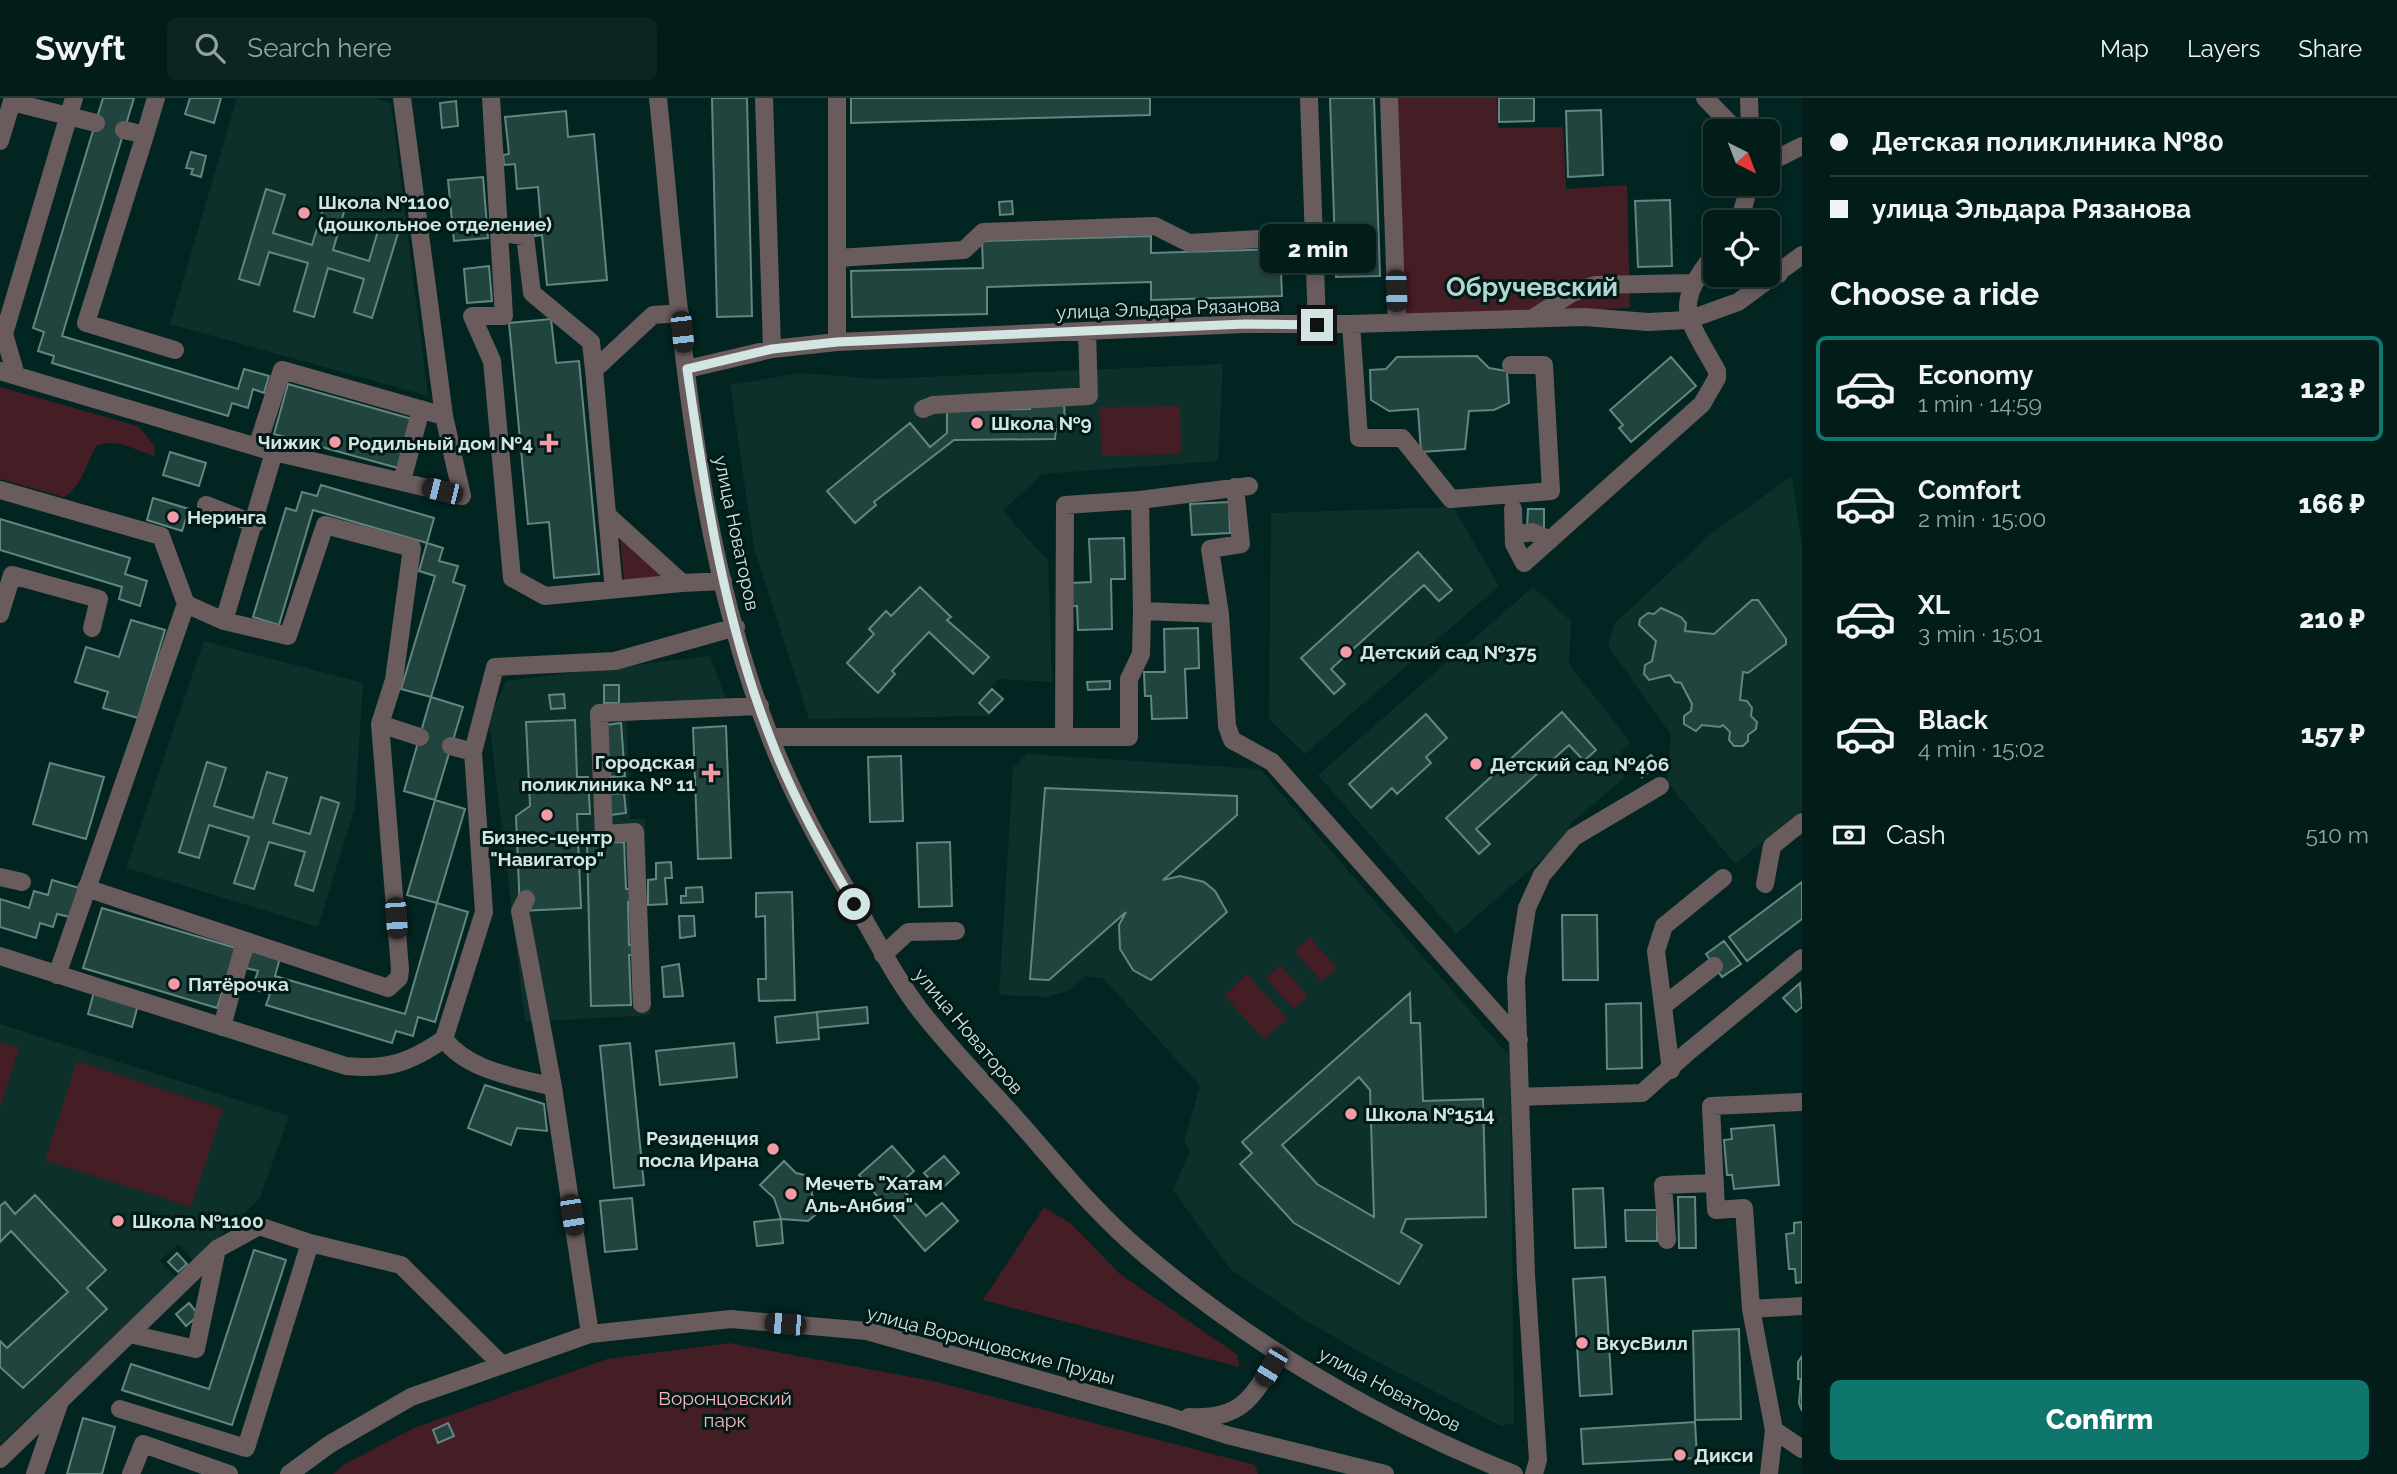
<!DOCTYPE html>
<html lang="en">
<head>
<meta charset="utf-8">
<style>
  body { margin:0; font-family:Raleway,sans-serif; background:#0c2522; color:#f1f3f6; height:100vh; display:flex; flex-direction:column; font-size:26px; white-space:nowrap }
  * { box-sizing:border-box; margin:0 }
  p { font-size:23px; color:#96a1a2 }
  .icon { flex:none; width:38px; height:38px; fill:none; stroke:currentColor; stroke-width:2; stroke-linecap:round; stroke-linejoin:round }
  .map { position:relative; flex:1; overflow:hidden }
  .sheet { display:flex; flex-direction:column; background:#021c19; width:595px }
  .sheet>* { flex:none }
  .banner { display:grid; align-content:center; height:154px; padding:0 28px; background:#021c19 }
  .needle { width:46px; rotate:138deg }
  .tools { position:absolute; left:1703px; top:21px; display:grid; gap:14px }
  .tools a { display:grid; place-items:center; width:77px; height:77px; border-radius:10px; background:#021c19; box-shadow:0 4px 10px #0003,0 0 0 2px #233a38; font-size:35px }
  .end { position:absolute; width:32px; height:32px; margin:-16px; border:9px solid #d3e5e2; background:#111; box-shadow:0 0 0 4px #111 }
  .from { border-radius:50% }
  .bubble { position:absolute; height:49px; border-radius:10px; background:#021c19; box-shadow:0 4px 10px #0003,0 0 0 2px #233a38; font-size:23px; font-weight:800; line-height:49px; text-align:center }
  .car { position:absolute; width:21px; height:42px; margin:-21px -10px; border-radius:9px; box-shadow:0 0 5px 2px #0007; background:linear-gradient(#222 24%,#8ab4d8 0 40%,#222 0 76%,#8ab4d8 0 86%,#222 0) }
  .banner b { display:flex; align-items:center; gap:24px; height:66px; font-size:26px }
  .banner b+b { border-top:2px solid #233a38 }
  .banner i { width:18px; height:18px; background:#f1f3f6 }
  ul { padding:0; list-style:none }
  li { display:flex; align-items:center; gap:21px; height:105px; margin:0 14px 10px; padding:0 14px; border:4px solid transparent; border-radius:10px }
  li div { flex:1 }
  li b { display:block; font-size:26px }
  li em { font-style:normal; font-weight:800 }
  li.selected { border-color:#0f766e }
  li>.icon { width:63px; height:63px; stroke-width:1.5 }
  h2 { padding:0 28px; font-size:32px; line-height:84px }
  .pay { display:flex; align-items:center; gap:18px; height:77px; padding:0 28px; font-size:26px }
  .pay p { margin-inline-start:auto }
  .primary-button { display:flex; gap:14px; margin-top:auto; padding:14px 28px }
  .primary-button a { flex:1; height:80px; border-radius:10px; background:#0f766e; color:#fff; font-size:28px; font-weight:800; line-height:80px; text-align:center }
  header { display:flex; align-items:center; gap:42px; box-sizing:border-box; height:98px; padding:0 35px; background:#021c19; border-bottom:2px solid #233a38 }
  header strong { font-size:33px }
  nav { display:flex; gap:38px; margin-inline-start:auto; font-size:24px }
  .search { width:490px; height:63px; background:#0c2522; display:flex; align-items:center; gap:18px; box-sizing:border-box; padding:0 24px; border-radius:10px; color:#96a1a2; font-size:26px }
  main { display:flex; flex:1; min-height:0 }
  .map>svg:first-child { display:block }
  .built { fill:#0d302b }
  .green { fill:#451d24 }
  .building { fill:#22443f; stroke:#638680; stroke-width:2; fill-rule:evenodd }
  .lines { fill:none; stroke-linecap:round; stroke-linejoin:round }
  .minor-tunnel { stroke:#21423e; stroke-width:18; stroke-dasharray:18 9; stroke-linecap:butt }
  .minor { stroke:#6a5c5d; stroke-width:18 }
  .route { stroke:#d3e5e2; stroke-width:9 }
  .poi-dot { fill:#f39aa7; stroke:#021a17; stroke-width:2.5 }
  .labels { text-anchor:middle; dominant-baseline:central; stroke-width:6; stroke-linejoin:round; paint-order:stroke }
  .poi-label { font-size:19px; font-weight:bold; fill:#d3e5e2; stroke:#021a17; text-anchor:start }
  .street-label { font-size:19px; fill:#d3e5e2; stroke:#021a17 }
  .park-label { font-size:19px; fill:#fcb4bd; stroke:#021a17 }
  .district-label { font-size:26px; font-weight:bold; fill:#b2d7d0; stroke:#021a17 }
</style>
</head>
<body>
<header>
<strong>Swyft</strong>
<div class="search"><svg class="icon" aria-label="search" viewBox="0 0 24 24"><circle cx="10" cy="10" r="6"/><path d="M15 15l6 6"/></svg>Search here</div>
<nav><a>Map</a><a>Layers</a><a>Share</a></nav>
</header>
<main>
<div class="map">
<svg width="1802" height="1376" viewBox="0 0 1802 1376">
  <rect width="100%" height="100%" fill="#022521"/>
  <path class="built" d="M237 0H375L391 5 428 298 170 226Z
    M1223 266 1218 363 1042 376 1003 413 1048 463 1052 584 999 581 977 605 990 618 809 621 754 450 730 287 801 275 879 281Z
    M1792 378 1802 448V712L1735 766 1667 684 1671 637 1608 548 1615 525 1713 434Z
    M1453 409 1499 488 1305 656 1269 621 1271 415Z
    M1533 489 1571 523 1569 566 1631 645 1620 654 1624 680 1570 726 1563 743 1456 836 1318 677Z
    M204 543 363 585 355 709 318 829 126 770Z
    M710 558 732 617 627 621 630 721H645L650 917 525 924 489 622 506 583Z
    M1027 656 1260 671 1510 959 1514 1325 1501 1328 1376 1263 1303 1221 1230 1171 1173 1092 1190 1052 1184 1044 1200 988 1103 880 1086 878 1068 893 1046 899 999 897 1013 670Z
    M0 926 289 1018 260 1100 194 1163 178 1146 160 1163 176 1180 0 1346Z"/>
  <path class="green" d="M1392 0H1497L1498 30 1563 29 1566 91 1627 87 1630 210 1401 218Z
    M0 289 138 328 154 347 155 358C133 353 120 339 96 348 86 366 82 388 64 399L0 381Z
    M1180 308 1181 356 1101 358 1100 309Z
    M620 439 666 480 624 484Z
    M1310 839 1337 870 1322 884 1295 853Z
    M1281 867 1308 898 1293 911 1266 880Z
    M1247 876 1287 921 1264 941 1224 897Z
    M0 944 19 950 0 1009Z
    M77 963 223 1011 191 1109 45 1062Z
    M1044 1109 1070 1125 1120 1176 1238 1257 1239 1269 983 1202Z
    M729 1245 933 1283 1255 1367 1258 1376H333L345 1366 414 1330 607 1261Z"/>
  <path class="building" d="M103 0H134L62 238 238 291 244 271 269 278 264 295 253 291 248 310 232 305 228 318 52 265 54 258 38 253 44 234 33 230Z
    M190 0H221L214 25 185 16Z
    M712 0H747L752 218 717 219Z
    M851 0H1150V17L851 25Z
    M1330 0H1374L1380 178 1336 179Z
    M1499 0H1534V23L1499 24Z
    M456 3 458 28 442 30 440 5Z
    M1601 12 1603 77 1568 79 1566 13Z
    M566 13 568 39 594 36 607 182 547 187 542 137 535 138 534 128 541 127 538 89 517 91 515 66 504 67 503 57 509 56 505 19Z
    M191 54 206 58 201 79 191 76 193 71 186 70Z
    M483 79 488 140 454 143 448 82Z
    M266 91 285 97 273 135 312 147 326 101 346 107 333 152 369 163 380 126 399 132 372 220 354 214 364 181 328 170 314 219 294 213 308 165 269 154 259 187 239 181Z
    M1670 102 1672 168 1638 169 1635 103Z
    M1012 103 1013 116 1000 117 999 104Z
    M1151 138V155L1280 151 1282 198 1151 202V184L987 189V216L852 219 851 173 983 170 982 143Z
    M489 168 492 203 467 205 464 171Z
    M551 221 556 265 579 263 599 476 554 480 549 424 528 426 509 225Z
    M1477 258 1489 270 1507 273 1509 305 1494 312 1469 313 1465 351 1421 354 1418 311 1389 313 1371 302 1370 272 1386 271 1397 259Z
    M1671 259 1696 288 1631 344 1619 330 1623 327 1610 312Z
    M288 286 412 321 398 370 274 336Z
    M1030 303H1064L1065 331H1056L1055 341 954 342 874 404 876 407 855 425 827 393 910 325 930 349 947 335V312L1030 311Z
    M170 354 206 365 199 388 163 377Z
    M321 387 434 420 427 445 313 412 279 527 253 519 286 410 296 413 302 394 317 398Z
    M153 400 189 411 182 433 147 422Z
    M1229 404 1230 435 1192 437 1190 406Z
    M1528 411H1544V430H1527Z
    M0 421 130 460 125 476 147 483 140 508 119 501 122 489 0 452Z
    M1124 440 1125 481H1111L1112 531 1078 532 1077 508H1070V485L1091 484 1089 441Z
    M427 445 443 450 439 463 458 468 453 484 465 488 431 599 401 591 435 478 419 473Z
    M1418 454 1452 492 1439 503 1424 487 1331 571 1345 586 1334 596 1301 560Z
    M920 489 951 519 947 522 989 559 973 576 929 534 892 573 895 576 878 595 847 565 874 536 869 531 886 513 891 518Z
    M1752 502H1758L1786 541V546L1748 575 1743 574 1740 602 1747 603 1752 610 1751 618 1757 624 1756 631 1748 637V643L1743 648H1734L1729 642 1730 634 1723 627 1720 629 1702 627 1696 633 1684 626V618L1691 613 1692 606 1681 585 1675 584 1670 577 1649 582 1644 576 1645 567 1652 563 1656 543 1639 527 1640 521 1648 515 1654 516 1661 510 1681 519 1686 525 1685 533 1714 536Z
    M131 522 165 532 138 620 103 610 108 594 75 584 86 549 119 559Z
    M1198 530 1199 570 1185 571 1187 620 1152 621 1151 598H1145L1144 574H1165L1164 531Z
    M1110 583V591L1088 592 1087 584Z
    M604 587H619V605H604Z
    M992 591 1003 601 989 615 979 605Z
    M564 596 565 610 551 611 549 597Z
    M431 599 463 609 435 702 404 693Z
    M1562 614 1596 652 1584 663 1569 647 1476 731 1490 746 1479 756 1446 720Z
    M1426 616 1447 640 1426 659 1431 665 1397 696 1392 690 1371 710 1349 686Z
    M575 622 577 679H588L590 716H577L581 810 520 813 516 718 530 708 526 624Z
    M621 625 625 678 610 679 606 627Z
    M726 628 731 760 698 761 693 630Z
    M1651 657 1659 666 1642 679 1635 670Z
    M901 658 903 723 870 724 868 659Z
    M207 664 226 670 214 708 253 720 267 674 287 680 273 725 310 736 321 699 339 705 313 793 295 787 305 754 269 744 254 791 234 785 249 739 209 727 199 760 179 754Z
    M50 665 104 679 86 741 33 726Z
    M1045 690 1237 698V717L1163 782 1180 778 1204 784 1215 793 1227 814 1151 882 1133 872 1120 851 1119 827 1126 814 1049 882 1030 881Z
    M624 695 626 715 610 717 609 696Z
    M435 702 465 711 437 805 407 797Z
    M624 744 626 791H632V804H628L629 847H635V857H629L631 907 591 908 587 745Z
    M950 744 952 808 919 809 917 745Z
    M671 764 672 780H665L667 806 648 807V782L656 781V765Z
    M52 782 79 790 70 819 57 816 53 829 40 825 36 840 0 829V801L29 810 34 793 48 797Z
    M1802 784V821L1747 863 1729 839Z
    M702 789 703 804 681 805V798H686V790Z
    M792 794 795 902 759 903 758 881H766L765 818 756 819V795Z
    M437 805 468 814 435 924 418 919 413 938 396 933 392 945 266 907 270 896 252 891 258 873 246 870 252 852 280 860 275 878 405 916Z
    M102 810 236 850 217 910 83 870Z
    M1562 817H1597L1598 882H1563Z
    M679 818H694L695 838 680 840Z
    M1724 843 1741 866 1722 879 1706 856Z
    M679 866 683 898 664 899 662 869Z
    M1800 885 1802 909 1796 914 1783 900Z
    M94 894 138 907 132 929 88 916Z
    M1410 895 1411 925H1420L1423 1003 1483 1001 1486 1119 1406 1121 1401 1134 1422 1147 1399 1186 1294 1125 1240 1066 1252 1055 1242 1044ZM1359 979 1370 992 1374 1119 1317 1086 1282 1047Z
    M1641 905 1642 970 1607 971 1606 906Z
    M867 909 868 925 818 930 817 914Z
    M817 914 819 941 777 945 775 919Z
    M630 945 644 1087 614 1090 600 948Z
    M734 945 737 979 660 987 656 953Z
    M485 987 544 1006 547 1033 517 1030 511 1047 468 1030Z
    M1774 1027 1779 1087 1734 1091 1732 1077H1727L1724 1042 1732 1041 1731 1031Z
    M892 1048 914 1073 899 1087 926 1118 942 1105 958 1123 925 1153 859 1077Z
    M944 1058 959 1075 940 1092 924 1075Z
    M784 1063 796 1075 809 1078 814 1107 820 1113 808 1123 781 1121 774 1100 760 1087Z
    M1603 1090 1606 1149 1575 1150 1573 1091Z
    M35 1097 106 1172 87 1190 107 1211 23 1290 0 1269V1243L7 1250 68 1194 11 1133 0 1144V1108L5 1104 15 1116Z
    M1678 1099H1695L1696 1150H1679Z
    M632 1100 637 1151 605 1154 600 1103Z
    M1625 1112H1657V1143H1626Z
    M781 1121 783 1145 757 1148 754 1124Z
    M1802 1124V1184L1796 1185 1795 1171H1789L1786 1136 1794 1135V1125Z
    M254 1152 286 1162 232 1327 122 1292 131 1266 209 1291Z
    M177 1155 187 1166 178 1174 168 1164Z
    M1605 1179 1612 1296 1580 1298 1573 1181Z
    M189 1205 199 1217 186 1228 176 1216Z
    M1739 1231 1741 1321 1695 1322 1693 1233Z
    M1802 1258V1313L1799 1305 1801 1281H1798V1264Z
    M83 1320 115 1329 102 1376H67Z
    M1695 1324 1697 1360 1583 1366 1581 1331Z
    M448 1325 454 1338 438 1345 433 1332Z"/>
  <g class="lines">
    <path class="minor-tunnel" d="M96 25 124 32
      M420 639 451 648"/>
    <path class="minor" d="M491 0 504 218H472L492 263 512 480 545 498 682 485
      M658 0C680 213 691 437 770 639 794 701 827 759 861 816 880 849 897 882 920 912 949 949 981 982 1012 1016 1054 1063 1094 1114 1143 1155 1251 1247 1382 1324 1514 1376
      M764 0 772 251
      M837 0V160
      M1309 0 1317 227
      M1389 0 1397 225
      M1705 0 1737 33
      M1749 0 1750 33
      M12 4 96 25
      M124 32 145 37 86 225 175 252
      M145 37 156 0
      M0 43 13 0
      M1768 65 1802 48
      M1739 124 1750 86
      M499 135 525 138 532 195 591 244 594 272
      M1768 162 1779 176
      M1533 220 1572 195 1595 187 1692 185
      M1351 226 1359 340H1402L1451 401 1551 393 1544 267H1511
      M837 244V160L964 152 983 134 1155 128 1189 145 1314 138
      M687 271 772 251 837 244 1245 226H1351L1585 219 1648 224 1688 222 1738 204 1802 157
      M0 273 257 349
      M16 277 4 236 74 0
      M923 311 933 307 1089 298 1087 233
      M274 354 462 398 444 318 402 0
      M402 383 421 311
      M0 392 161 438 186 506 224 523 288 538 325 427 412 450 394 582 380 626 420 639
      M1140 402 1249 388
      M206 407 255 426
      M1513 411 1514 446 1524 465 1702 306 1717 280V273C1686 217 1672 210 1715 155
      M607 417 682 485 723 483
      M1514 437 1532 434 1550 442
      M613 482 594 272 653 217 680 215
      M0 516 12 477 99 501 92 530
      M1220 516 1210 451 1241 446 1235 389
      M224 523 274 354 257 349 282 272 444 318
      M770 639H1129V581L1141 556 1142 513
      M1064 639 1065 407 1140 402 1142 513 1220 516 1227 628 1232 642 1272 664 1519 942
      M451 648 473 654 495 569 615 563 736 529
      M0 779 22 784
      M1765 786 1772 748 1802 724
      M86 790 388 890 399 880 400 871 380 626
      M526 801 520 813 553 989
      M883 857 908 834 956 833
      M0 858 346 968C388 972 409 965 444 941 468 973 516 979 553 989L590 1236
      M57 877 186 506
      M642 906 635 734 604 736 599 615 760 608
      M1663 908 1714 868
      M222 929 245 843
      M444 941 484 814 473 654
      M1671 972 1656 853 1664 828 1723 780
      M1520 999 1642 995 1688 954 1802 860
      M1667 1142 1663 1087 1715 1085
      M1751 1211 1744 1110 1716 1112 1711 1008 1802 1004
      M130 1236 196 1251 217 1151
      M120 1311 246 1350 310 1145
      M1189 1319C1244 1322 1253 1298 1279 1255
      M1774 1332 1802 1351
      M0 1361 217 1151 259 1128 310 1145 401 1167 502 1267
      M35 1376 59 1306
      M131 1376 143 1346 229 1376
      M289 1376 330 1346 411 1299 502 1267 590 1236 731 1221 867 1233 1168 1318 1227 1337 1385 1376
      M1534 1376 1538 1362 1526 1177 1516 881 1527 810 1542 777 1574 739 1660 688
      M1769 1376 1774 1332 1751 1211 1802 1208"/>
  </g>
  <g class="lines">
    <path class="route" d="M854 806C823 752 792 698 770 639 724 522 705 395 687 271L772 251 837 244 1245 226 1317 227"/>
  </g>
  <g class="poi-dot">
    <circle cx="304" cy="115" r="7"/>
    <circle cx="977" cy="325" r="7"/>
    <circle cx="335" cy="344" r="7"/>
    <path d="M545.5 334.5h7v7h7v7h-7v7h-7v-7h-7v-7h7z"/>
    <circle cx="173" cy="419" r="7"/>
    <circle cx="1346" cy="554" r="7"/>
    <circle cx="1476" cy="666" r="7"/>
    <path d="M707.5 664.5h7v7h7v7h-7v7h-7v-7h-7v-7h7z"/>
    <circle cx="547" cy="717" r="7"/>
    <circle cx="174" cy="886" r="7"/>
    <circle cx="1351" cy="1016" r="7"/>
    <circle cx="773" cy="1051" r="7"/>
    <circle cx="791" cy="1096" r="7"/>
    <circle cx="118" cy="1123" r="7"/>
    <circle cx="1582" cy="1245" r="7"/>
    <circle cx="1680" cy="1357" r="7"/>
  </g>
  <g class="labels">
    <g class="poi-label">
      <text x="318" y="104">Школа №1100<tspan x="318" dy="22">(дошкольное отделение)</tspan></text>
      <text x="991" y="325">Школа №9</text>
      <text x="321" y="344" text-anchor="end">Чижик</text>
      <text x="533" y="345" text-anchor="end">Родильный дом №4</text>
      <text x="187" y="419">Неринга</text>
      <text x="1360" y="554">Детский сад №375</text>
      <text x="695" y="664" text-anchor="end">Городская<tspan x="695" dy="22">поликлиника № 11</tspan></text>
      <text x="1490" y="666">Детский сад №406</text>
      <text x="547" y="739" text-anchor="middle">Бизнеc-центр<tspan x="547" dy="22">"Навигатор"</tspan></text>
      <text x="188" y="886">Пятёрочка</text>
      <text x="1365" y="1016">Школа №1514</text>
      <text x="759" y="1040" text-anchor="end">Резиденция<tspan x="759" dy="22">посла Ирана</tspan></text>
      <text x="805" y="1085">Мечеть "Хатам<tspan x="805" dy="22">Аль-Анбия"</tspan></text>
      <text x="132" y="1123">Школа №1100</text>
      <text x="1596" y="1245">ВкусВилл</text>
      <text x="1694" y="1357">Дикси</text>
    </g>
    <g class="street-label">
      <text transform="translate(1168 210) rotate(-2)">улица Эльдара Рязанова</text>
      <text transform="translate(737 435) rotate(78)">улица Новаторов</text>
      <text transform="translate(969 933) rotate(50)">улица Новаторов</text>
      <text transform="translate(991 1247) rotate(15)">улица Воронцовские Пруды</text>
      <text transform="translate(1390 1291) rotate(28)">улица Новаторов</text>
    </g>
    <g class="park-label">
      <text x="725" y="1300">Воронцовский<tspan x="725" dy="22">парк</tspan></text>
    </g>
    <g class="district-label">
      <text x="1532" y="189">Обручевский</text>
    </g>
  </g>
</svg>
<div class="tools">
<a><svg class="needle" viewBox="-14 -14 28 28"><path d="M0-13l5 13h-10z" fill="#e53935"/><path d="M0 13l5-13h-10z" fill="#96a1a2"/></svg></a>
<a><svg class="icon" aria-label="locate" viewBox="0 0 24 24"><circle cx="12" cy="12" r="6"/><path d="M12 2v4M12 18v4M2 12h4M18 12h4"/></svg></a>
</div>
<i class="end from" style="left:854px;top:806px"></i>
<i class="end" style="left:1317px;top:227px"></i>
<div class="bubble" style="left:1260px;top:126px;width:116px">2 min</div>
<i class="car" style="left:1396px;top:193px;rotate:178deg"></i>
<i class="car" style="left:682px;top:234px;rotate:174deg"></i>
<i class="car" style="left:442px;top:393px;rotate:284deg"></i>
<i class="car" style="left:396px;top:820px;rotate:176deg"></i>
<i class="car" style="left:572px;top:1117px;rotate:171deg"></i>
<i class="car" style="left:785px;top:1226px;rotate:275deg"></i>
<i class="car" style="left:1271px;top:1269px;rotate:211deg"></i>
</div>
<section class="sheet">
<div class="banner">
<b><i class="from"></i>Детская поликлиника №80</b>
<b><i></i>улица Эльдара Рязанова</b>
</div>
<h2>Choose a ride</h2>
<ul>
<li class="selected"><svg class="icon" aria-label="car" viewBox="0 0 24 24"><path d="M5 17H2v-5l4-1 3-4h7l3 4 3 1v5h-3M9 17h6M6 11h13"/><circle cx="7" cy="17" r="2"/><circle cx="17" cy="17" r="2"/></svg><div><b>Economy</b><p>1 min · 14:59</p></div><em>123 ₽</em></li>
<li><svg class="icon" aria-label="car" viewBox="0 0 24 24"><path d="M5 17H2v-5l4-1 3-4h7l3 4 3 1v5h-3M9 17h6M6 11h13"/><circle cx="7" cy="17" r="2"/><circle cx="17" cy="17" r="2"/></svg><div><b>Comfort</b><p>2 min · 15:00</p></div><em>166 ₽</em></li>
<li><svg class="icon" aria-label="car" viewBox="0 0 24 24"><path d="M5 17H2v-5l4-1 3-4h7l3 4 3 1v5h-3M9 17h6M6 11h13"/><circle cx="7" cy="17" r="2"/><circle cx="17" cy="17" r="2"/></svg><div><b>XL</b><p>3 min · 15:01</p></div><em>210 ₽</em></li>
<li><svg class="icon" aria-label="car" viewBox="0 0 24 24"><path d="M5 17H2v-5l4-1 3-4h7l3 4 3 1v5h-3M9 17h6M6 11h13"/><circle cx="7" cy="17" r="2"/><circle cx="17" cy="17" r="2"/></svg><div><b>Black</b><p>4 min · 15:02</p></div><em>157 ₽</em></li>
</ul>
<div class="pay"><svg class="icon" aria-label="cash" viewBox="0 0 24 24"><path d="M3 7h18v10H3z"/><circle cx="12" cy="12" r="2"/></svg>Cash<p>510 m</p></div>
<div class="primary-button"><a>Confirm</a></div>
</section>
</main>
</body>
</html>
